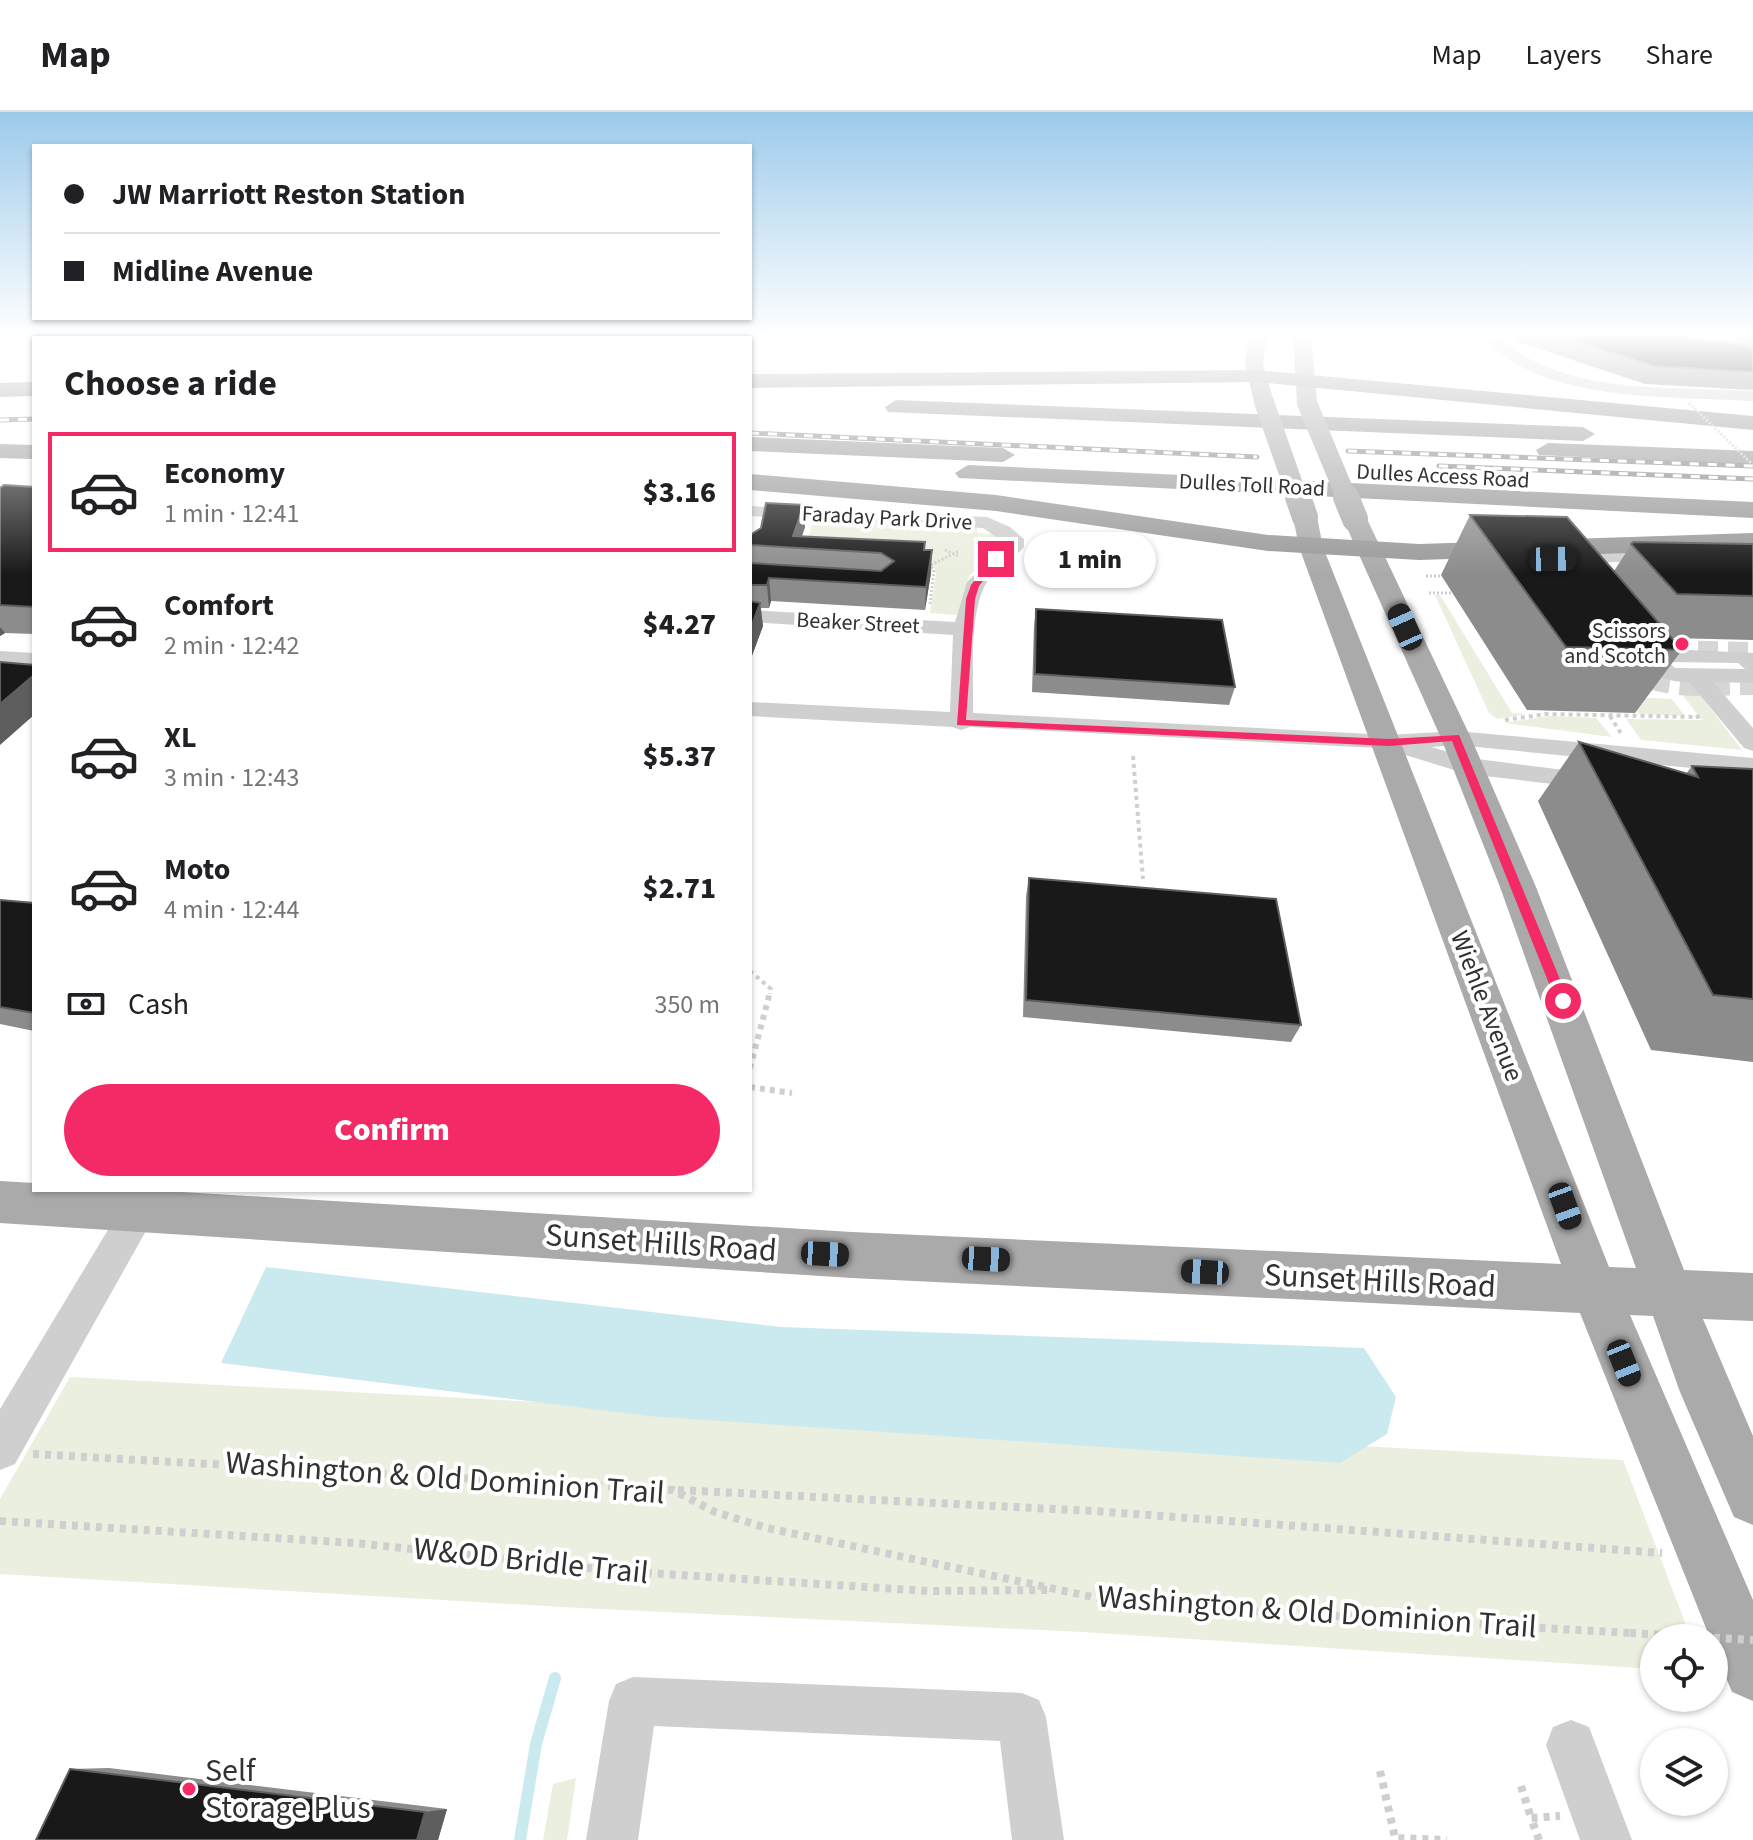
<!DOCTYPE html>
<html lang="en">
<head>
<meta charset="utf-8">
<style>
  body { margin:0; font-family:"Source Sans 3",sans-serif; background:#f6f6f6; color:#202124; height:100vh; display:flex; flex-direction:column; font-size:30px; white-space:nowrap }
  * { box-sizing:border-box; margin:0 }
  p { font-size:26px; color:#757577 }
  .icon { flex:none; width:44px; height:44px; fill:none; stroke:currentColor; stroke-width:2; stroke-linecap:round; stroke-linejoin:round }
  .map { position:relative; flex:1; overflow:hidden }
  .sheet { position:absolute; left:32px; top:224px; width:720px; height:856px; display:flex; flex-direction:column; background:#fff; border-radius:0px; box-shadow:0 2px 6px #0004 }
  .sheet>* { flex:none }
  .guide { position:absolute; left:32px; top:32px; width:720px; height:176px; border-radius:0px; box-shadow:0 2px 6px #0004; display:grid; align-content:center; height:176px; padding:0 32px; background:#fff }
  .controls { position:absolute; left:1640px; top:1512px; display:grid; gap:16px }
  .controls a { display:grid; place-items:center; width:88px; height:88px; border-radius:50%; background:#fff; box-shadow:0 2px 6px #0004; font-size:40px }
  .end { position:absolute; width:36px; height:36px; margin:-18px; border:10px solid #f32a65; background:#fff; box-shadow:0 0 0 4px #fff }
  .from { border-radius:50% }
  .bubble { position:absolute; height:56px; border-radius:28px; background:#fff; box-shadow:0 2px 6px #0004; font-size:26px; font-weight:800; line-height:56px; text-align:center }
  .car { position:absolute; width:24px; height:48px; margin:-24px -12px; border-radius:10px; box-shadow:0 0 6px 2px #0007; background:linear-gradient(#222 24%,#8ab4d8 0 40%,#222 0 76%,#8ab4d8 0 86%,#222 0) }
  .guide b { display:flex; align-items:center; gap:28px; height:76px; font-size:30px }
  .guide b+b { border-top:2px solid #e0e0e0 }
  .guide i { width:20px; height:20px; background:#202124 }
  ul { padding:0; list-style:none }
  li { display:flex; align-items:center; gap:24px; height:120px; margin:0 16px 12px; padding:0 16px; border:4px solid transparent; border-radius:0px }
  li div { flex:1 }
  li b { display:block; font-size:30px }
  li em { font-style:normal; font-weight:800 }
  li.selected { border-color:#f32a65 }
  li>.icon { width:72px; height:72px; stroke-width:1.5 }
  h2 { padding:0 32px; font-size:36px; line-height:96px }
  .pay { display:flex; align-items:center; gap:20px; height:88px; padding:0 32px; font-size:30px }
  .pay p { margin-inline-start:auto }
  .action { display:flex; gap:16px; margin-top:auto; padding:16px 32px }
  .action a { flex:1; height:92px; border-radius:48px; background:#f32a65; color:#fff; font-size:32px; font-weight:800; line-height:92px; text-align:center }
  header { display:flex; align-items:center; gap:48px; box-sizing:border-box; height:112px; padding:0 40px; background:#fff; border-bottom:2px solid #e0e0e0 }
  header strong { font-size:38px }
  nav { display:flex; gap:44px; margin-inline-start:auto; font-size:28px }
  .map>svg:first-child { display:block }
  .green { fill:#ebefdf }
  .water { fill:#cbeaf0 }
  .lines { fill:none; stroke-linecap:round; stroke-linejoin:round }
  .stream { stroke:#cbeaf0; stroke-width:12 }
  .minor-tunnel { stroke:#d6d6d6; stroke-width:20; stroke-dasharray:20 10; stroke-linecap:butt }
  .path-far3 { stroke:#cfcfcf; stroke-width:3; stroke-dasharray:2 2; stroke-linecap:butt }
  .path-far2 { stroke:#cfcfcf; stroke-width:4; stroke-dasharray:4 4; stroke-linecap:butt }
  .path-far1 { stroke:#cfcfcf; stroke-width:6; stroke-dasharray:5 5; stroke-linecap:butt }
  .path { stroke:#cfcfcf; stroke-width:8; stroke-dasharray:6 6; stroke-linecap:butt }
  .minor { fill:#cfcfcf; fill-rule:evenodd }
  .major { fill:#aaa; fill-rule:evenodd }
  .highway { fill:#999; fill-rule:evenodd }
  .rail-casing { stroke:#878787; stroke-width:5 }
  .rail { stroke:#fff; stroke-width:3; stroke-dasharray:9; stroke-linecap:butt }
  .path-bridge-far1 { stroke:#cfcfcf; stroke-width:3; stroke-dasharray:2 2; stroke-linecap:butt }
  .path-bridge { stroke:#cfcfcf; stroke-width:8; stroke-dasharray:6 6; stroke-linecap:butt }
  .major-bridge-far1 { stroke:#aaa; stroke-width:20 }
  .major-bridge { stroke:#aaa; stroke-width:26 }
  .wall { fill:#8c8c8c }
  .shaded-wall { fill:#5e5e5e }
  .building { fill:#191919; stroke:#5e5e5e; stroke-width:2 }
  .route { fill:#f32a65 }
  .poi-dot { fill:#f32a65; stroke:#fff; stroke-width:3 }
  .labels { text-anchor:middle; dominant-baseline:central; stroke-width:8; stroke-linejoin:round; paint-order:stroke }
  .far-street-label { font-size:22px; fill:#323232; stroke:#fff }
  .far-poi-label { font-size:22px; fill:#323232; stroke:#fff; text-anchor:end }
  .street-label { font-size:26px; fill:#323232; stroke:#fff }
  .near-street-label { font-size:32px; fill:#323232; stroke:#fff }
  .near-poi-label { font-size:32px; fill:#323232; stroke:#fff; text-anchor:start }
</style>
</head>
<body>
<header>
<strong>Map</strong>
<nav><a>Map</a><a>Layers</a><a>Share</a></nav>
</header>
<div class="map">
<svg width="1753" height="1728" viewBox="0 0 1753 1728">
  <rect width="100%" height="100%" fill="#fff"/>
  <path class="green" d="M814 407 977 415V421L993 422 1004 430 969 464 957 503 930 501 936 461 934 454 802 443Z
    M1435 483H1440L1512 601 1528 602 1497 607 1489 601Z
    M1680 580H1698L1742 638 1641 628 1626 607 1702 608Z
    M1626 585 1672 587 1685 604 1639 602Z
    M1549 604 1596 606 1612 625 1504 611Z
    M70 1265 1623 1348 1691 1526H1654V1557L1082 1520 580 1496 0 1462V1387Z
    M576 1666 567 1728H543L553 1672Z"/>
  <path class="water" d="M266 1155 781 1215 1364 1236 1396 1285 1387 1322 1340 1351 648 1304 221 1251Z"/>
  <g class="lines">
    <path class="stream" d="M520 1728 536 1632 555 1566"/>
    <path class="minor-tunnel" d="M1668 538 1753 540
      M1624 553C1660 581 1710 573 1753 573"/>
    <path class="path-far3" d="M945 438 959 444
      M929 452 934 458 930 492
      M931 453 959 439
      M1426 464H1448
      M1429 481H1456"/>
    <path class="path-far2" d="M1610 604 1622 623
      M1505 608 1546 602 1698 605 1695 601
      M1133 644 1143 767
      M750 859 771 877 770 882"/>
    <path class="path-far1" d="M750 956 770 880
      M750 975 792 981"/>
    <path class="path" d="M33 1342 673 1378 715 1400 767 1416 1126 1492 1630 1521
      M678 1378 1094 1399 1662 1441
      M0 1409 355 1431 618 1459 928 1479 1050 1478
      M1380 1659 1395 1726 1447 1728
      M1521 1674 1531 1706
      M1539 1728 1531 1706 1560 1704"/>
    <path class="minor" d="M103 221H117L113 226H99Z
      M219 221H235L230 226H215Z
      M294 221H310L305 226H290Z
      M684 221H698L695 226H681Z
      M1506 221H1528L1505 230C1570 284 1673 274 1753 279V289C1677 284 1542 291 1488 229Z
      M1713 221H1727L1721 229 1731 237 1753 244V250L1721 243 1707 230Z
      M750 394 987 405 1010 415 1024 427V435C1013 448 996 456 987 470 968 500 974 565 973 601L1389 623 1456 619 1753 646V662L1456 633 1431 635 1469 646 1605 663 1609 669 1605 675 1596 677 1467 662 1399 641 1397 637 970 615 961 618 952 615 750 604V590L950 600 953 523 750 510V498L955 510 967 470 1006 432 983 416 750 404Z
      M1665 438 1675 444 1672 448 1561 452 1551 446 1561 440Z
      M1647 536 1753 541V571L1713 570 1753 616V639L1744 636 1689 570C1664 570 1651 563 1636 543L1639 538ZM1668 550 1738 551 1745 557 1675 556Z
      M0 539 34 541V555L0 553Z
      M132 1078H169L15 1352 0 1358V1297Z
      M633 1565 1022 1581 1039 1588 1046 1605 1064 1728H1012L1000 1629 654 1614 638 1728H586L609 1589 616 1572Z
      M1571 1608 1589 1615 1632 1728H1580L1546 1633 1553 1615Z"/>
    <path class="major" d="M1249 221H1267L1263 252 1274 290 1264 296 1254 290 1245 252Z
      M1293 221H1311L1317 291 1307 297 1297 291Z
      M1305 398 1317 405 1323 435 1609 1155 1636 1156 1500 775 1441 626 1343 407 1347 402H1363L1367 407 1471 626 1536 775 1684 1158 1753 1161V1209L1703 1207 1753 1324V1413L1734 1405 1680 1280 1653 1204 1630 1203 1753 1488V1589L1732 1580 1714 1537V1526H1710L1580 1201 852 1166 0 1111V1069L34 1071V1078H149L852 1120 1561 1152 1299 435 1293 405Z"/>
    <path class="highway" d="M1256 258 1753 304V318L1256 270 750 276V262Z
      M34 270V284L0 285V271Z
      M896 288 1583 315 1595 322 1583 329 888 300 885 295Z
      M750 325 1003 336 1015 343 1003 350 750 339Z
      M1548 331 1753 339V353L1539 343 1536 338Z
      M0 332 34 333V347L0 346Z
      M968 353 1753 390V406L959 366 955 361Z
      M750 362 996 383 1268 423 1419 432 1753 421V437L1419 448 1268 439 996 399 750 378Z"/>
    <g class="rail-casing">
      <path id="rail" d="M0 308 34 307
        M750 321 1257 345
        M1348 339 1753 354
        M1439 354 1753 367"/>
    </g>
    <use href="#rail" class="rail"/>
    <path class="path-bridge-far1" d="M1689 291 1753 353"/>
    <path class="path-bridge" d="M1630 1521 1753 1528"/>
    <path class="major-bridge-far1" d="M1264 290 1298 387
      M1307 291 1347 387"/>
    <path class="major-bridge" d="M1298 385 1305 405
      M1346 385 1355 407"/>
  </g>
  <path class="wall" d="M200 221 194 226H117L115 222Z
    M402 221H593L591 226H404Z
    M1519 221H1681L1688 227 1743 233 1734 224 1736 221H1753V278L1645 272 1516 229Z
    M34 375V522L5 521 0 524V376Z
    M1470 403 1614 459 1633 430 1753 432V528L1672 526 1682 538 1635 601 1527 598 1441 463Z
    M805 415 802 424 925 438 931 461 925 498 771 489 769 496H761L763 514 750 549V423Z
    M1036 497 1235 575 1229 593 1032 580 1034 514Z
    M1579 630 1686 662 1692 654 1753 657V950L1651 938 1538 689Z
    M1029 766 1301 913 1291 930 1023 905 1026 784Z
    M0 788 34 791V919L0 912Z
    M109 1656 447 1697 438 1728 70 1657Z"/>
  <path class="shaded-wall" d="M174 221H200L194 226H171L170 224Z
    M586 221H593L591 226H587Z
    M804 393 805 415 798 436 793 424Z
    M932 438 931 461 925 498 926 475Z
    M769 466 771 489 769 496 767 473Z
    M760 491 763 514 750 549V518Z
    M0 515 5 521 0 524Z
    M34 563V603L0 633V592Z
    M447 1697 438 1728H417L425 1700Z"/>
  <path class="building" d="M117 221H174L170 224 115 222Z
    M1551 221H1681L1688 227 1736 231 1753 236V260L1654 254Z
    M4 373 34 375V495L0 493V376Z
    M766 391 804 393 793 424 925 430 924 438H932L926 475 769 466 767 473H750V451L881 459 894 449 881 441 750 433V423L761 416Z
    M1470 403 1567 405 1682 538 1566 535Z
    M1633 430 1753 432V484L1677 482 1631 432Z
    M750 489 760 491 750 518Z
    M1036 497 1222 508 1235 575 1035 562Z
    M0 550 34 553V563L0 592Z
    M1579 630 1698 665 1692 654 1753 657V887L1713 883Z
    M1029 766 1276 787 1301 913 1026 888Z
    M0 788 34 791V901L0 895Z
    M70 1657 425 1700 417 1728H36Z"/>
  <linearGradient id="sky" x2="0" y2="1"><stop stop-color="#9ccaeb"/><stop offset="0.48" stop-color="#fff"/><stop offset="1" stop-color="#fff" stop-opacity="0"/></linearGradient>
  <rect width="1753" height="463" fill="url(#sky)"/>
  <path class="route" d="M993 446 1000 447 979 474 975 487 966 608 1389 627 1459 623 1569 889 1567 893 1563 894 1556 889 1452 629 1389 634 957 613 966 487 971 473Z"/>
  <g class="poi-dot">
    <circle cx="1682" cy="532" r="8"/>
    <circle cx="189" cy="1677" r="8"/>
  </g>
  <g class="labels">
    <g class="far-street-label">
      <text transform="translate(1443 364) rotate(3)">Dulles Access Road</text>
      <text transform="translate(1252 373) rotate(3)">Dulles Toll Road</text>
      <text transform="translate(887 406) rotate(3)">Faraday Park Drive</text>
      <text transform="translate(858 511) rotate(3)">Beaker Street</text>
    </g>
    <g class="far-poi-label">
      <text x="1666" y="519">Scissors<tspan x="1666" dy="25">and Scotch</tspan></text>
    </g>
    <g class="street-label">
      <text transform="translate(1487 894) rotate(69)">Wiehle Avenue</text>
    </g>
    <g class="near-street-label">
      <text transform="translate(661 1131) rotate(4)">Sunset Hills Road</text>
      <text transform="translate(1380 1169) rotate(3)">Sunset Hills Road</text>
      <text transform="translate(445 1366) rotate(4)">Washington &amp; Old Dominion Trail</text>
      <text transform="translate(531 1449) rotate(6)">W&amp;OD Bridle Trail</text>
      <text transform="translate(1317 1500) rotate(4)">Washington &amp; Old Dominion Trail</text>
    </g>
    <g class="near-poi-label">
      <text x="205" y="1659">Self<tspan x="205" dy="37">Storage Plus</tspan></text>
    </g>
  </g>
</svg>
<div class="controls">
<a><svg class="icon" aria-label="locate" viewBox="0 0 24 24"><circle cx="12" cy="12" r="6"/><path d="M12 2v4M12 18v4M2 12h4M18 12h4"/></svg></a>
<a><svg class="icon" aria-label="layers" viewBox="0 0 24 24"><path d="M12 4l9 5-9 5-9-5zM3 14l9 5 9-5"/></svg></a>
</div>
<i class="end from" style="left:1563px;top:889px"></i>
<i class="end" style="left:996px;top:447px"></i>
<div class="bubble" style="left:1024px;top:420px;width:132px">1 min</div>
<i class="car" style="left:1553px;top:447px;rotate:89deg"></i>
<i class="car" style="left:1405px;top:515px;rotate:336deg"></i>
<i class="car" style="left:1565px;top:1094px;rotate:160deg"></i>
<i class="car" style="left:825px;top:1142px;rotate:93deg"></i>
<i class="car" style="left:986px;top:1147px;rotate:93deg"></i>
<i class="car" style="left:1205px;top:1160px;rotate:273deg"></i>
<i class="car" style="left:1624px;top:1251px;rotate:158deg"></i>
<div class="guide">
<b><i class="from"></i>JW Marriott Reston Station</b>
<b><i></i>Midline Avenue</b>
</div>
<section class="sheet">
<h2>Choose a ride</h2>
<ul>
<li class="selected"><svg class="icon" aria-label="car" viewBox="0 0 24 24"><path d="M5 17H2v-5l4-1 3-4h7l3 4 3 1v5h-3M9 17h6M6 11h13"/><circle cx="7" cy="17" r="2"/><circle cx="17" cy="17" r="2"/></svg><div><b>Economy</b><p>1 min · 12:41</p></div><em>$3.16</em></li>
<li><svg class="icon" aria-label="car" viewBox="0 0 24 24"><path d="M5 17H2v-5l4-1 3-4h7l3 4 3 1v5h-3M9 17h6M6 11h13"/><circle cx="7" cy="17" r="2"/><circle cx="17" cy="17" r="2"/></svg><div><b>Comfort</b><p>2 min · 12:42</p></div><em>$4.27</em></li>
<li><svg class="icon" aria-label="car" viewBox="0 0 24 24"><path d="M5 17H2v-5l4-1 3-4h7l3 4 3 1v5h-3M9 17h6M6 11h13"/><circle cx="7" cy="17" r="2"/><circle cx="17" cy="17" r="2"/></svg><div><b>XL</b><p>3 min · 12:43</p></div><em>$5.37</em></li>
<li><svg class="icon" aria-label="car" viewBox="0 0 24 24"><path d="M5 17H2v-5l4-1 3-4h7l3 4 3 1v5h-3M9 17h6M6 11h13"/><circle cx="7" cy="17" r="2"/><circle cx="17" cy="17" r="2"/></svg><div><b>Moto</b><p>4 min · 12:44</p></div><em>$2.71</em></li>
</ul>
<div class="pay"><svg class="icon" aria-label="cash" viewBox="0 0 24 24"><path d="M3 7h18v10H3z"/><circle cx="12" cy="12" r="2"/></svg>Cash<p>350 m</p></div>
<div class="action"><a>Confirm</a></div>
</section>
</div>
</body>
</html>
